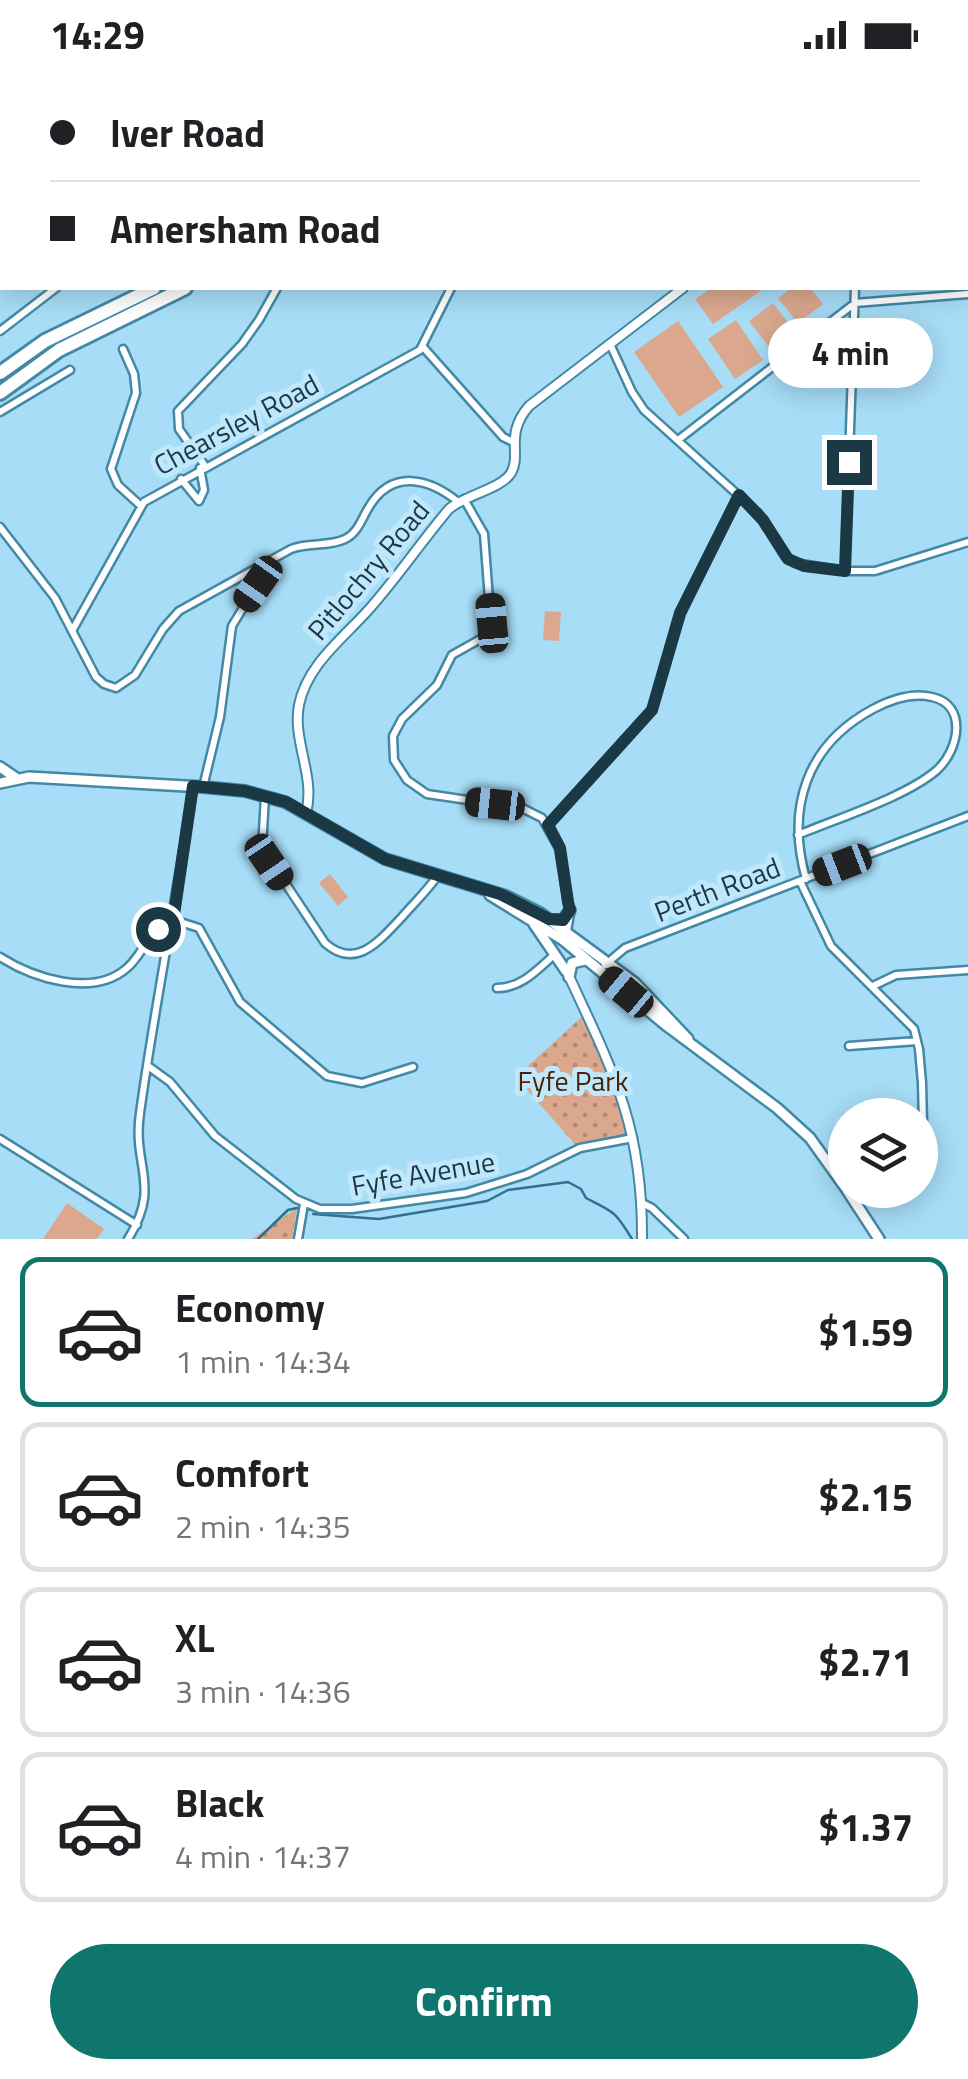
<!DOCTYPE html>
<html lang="en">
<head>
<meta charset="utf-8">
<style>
  body { margin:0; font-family:"Titillium Web",sans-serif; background:#f2f2f2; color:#202124; height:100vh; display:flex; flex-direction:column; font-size:38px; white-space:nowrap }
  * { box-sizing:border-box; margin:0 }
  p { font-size:32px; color:#757577 }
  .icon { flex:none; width:55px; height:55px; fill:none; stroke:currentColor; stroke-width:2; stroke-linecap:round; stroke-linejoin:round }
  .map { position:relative; height:1169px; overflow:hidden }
  .sheet { display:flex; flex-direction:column; background:#fff; flex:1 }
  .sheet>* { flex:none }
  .top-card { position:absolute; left:0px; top:0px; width:970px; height:220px; box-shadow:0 5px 25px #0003; display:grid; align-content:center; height:220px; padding:0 50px; background:#fff }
  .tools { position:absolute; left:828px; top:1028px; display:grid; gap:20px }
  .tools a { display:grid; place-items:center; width:110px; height:110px; border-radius:50%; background:#fff; box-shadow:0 5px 25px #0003; font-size:50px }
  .end { position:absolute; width:45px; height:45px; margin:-22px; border:12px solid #1b3845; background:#fff; box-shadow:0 0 0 5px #fff }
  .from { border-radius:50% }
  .bubble { position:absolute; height:70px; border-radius:35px; background:#fff; box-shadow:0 5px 25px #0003; font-size:32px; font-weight:700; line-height:70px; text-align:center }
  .car { position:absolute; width:30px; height:60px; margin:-30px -15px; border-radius:12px; box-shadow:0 0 8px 2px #0007; background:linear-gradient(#222 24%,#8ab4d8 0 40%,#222 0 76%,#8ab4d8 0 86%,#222 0) }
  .top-card b { display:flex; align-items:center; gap:35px; height:95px; font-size:38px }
  .top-card b+b { border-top:2px solid #e0e0e0 }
  .top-card i { width:25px; height:25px; background:#202124 }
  ul { padding:18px 0 0; list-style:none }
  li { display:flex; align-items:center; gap:30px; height:150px; margin:0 20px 15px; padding:0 30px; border:5px solid #e0e0e0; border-radius:20px }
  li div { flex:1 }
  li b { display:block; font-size:38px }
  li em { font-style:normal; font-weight:700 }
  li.on { border-color:#0f766e }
  li>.icon { width:90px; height:90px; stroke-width:1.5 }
  .action { display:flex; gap:20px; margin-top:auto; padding:20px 50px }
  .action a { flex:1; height:115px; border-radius:60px; background:#0f766e; color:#fff; font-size:40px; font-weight:700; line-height:115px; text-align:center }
  .status { display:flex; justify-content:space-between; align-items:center; height:70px; padding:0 50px; background:#fff; direction:ltr }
  .status svg { height:28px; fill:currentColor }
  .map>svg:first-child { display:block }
  .park { fill:url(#park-dots) }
  .pitch { fill:#dba88e }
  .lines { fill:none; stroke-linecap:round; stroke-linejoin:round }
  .stream { stroke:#2f718d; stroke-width:2.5 }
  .minor-casing { stroke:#4388a5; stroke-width:11 }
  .tertiary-casing { stroke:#4388a5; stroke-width:12 }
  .secondary-casing { stroke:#4388a5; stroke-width:14 }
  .motorway-casing { stroke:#4388a5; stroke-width:18 }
  .minor { stroke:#fff; stroke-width:6 }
  .tertiary { stroke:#fff; stroke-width:8 }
  .secondary { stroke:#fff; stroke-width:9 }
  .motorway { stroke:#fff; stroke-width:12 }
  .route { stroke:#1b3845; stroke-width:12 }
  .labels { text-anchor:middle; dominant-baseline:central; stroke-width:10; stroke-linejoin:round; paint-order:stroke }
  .street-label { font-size:28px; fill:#1b3845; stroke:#c0e8fc }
  .park-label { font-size:28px; fill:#4c2207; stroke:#c0e8fc }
</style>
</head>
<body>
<div class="status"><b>14:29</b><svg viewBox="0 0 49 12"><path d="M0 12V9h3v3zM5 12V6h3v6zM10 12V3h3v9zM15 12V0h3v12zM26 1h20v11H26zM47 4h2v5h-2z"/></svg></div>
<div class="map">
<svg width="968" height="1169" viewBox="0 0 968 1169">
  <defs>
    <pattern id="park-dots" width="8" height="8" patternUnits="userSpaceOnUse" patternTransform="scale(2.5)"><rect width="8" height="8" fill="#dba88e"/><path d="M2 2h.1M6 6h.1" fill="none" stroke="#b18a76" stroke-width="1.8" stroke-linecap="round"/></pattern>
  </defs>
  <rect width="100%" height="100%" fill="#a7ddf7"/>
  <path class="park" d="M586 943 633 1068 579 1079 516 1007Z
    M297 1138 292 1169H252Z"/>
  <path class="pitch" d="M712 218H765L713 254 695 229Z
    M792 218H810L823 234 798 253 778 228Z
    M773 233 792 258 768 276 749 251Z
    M736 250 763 290 735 309 708 269Z
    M678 251 723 317 679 347 634 282Z
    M545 541 561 542 559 571 543 570Z
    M330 804 348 827 338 836 319 813Z
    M67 1133 104 1159 97 1169H43Z"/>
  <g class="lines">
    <path class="stream" d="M313 1144 379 1149 487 1131 508 1120 568 1112 581 1119 586 1128C614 1142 615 1141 632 1169
      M258 1169 288 1140 297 1138"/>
    <g class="minor-casing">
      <path id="minor" d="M471 0 473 2
        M264 2 265 0
        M630 2 633 0
        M0 160 2 158
        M0 261 56 218
        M610 274 632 322 644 340 758 443 785 486 795 493 845 501H875L968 472
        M423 277 503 367 513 372
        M123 279 134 304 136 323 111 399 118 415 141 436
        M0 342 70 300
        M678 370 855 233 968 224
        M205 396 179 359 178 341 242 274 259 250 277 218
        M181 409 199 431 204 420 200 398
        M464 429 484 464 491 555 484 567 452 585 437 615 402 649 393 666 394 690 407 710 427 724 522 738 542 748 559 778 570 844 567 861
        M0 457 55 528 96 607 104 614 116 618 135 605 163 559 179 541 291 479C308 472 329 477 345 469 358 463 362 448 369 437 392 399 428 408 457 431
        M845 501 855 218
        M72 561 144 432 420 280 451 218
        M203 717 220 647 232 556 260 510V498
        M265 726 262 778 325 873C356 901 380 870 402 847 414 833 428 820 438 805
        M548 755 652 640 681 543 739 425
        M798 765C838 748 906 727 937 700 959 680 968 635 932 627 911 622 890 630 873 639 806 675 786 738 806 809
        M800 811 831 876 914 959 919 979 922 1013 923 1053 920 1065
        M174 850 199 858 240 932 327 1006 362 1013 413 997
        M0 887C33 908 93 928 127 898 139 888 145 872 155 861L172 858
        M605 895 625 878 968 746
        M873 916 896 905 968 900
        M497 918C521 918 536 901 554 885
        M849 976 917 971
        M148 996 170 1012 215 1066 296 1129 320 1139H352L466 1123 527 1104 580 1078 633 1068
        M0 1069 137 1155
        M642 1133 652 1138 684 1169
        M128 1169C162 1115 132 1097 140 1043 155 934 177 826 193 717
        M298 1169 304 1134"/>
    </g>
    <g class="tertiary-casing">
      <path id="tertiary" d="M683 0 685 2
        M928 2 929 0
        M306 743C316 707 292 671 299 635 307 594 345 567 371 537 399 505 422 471 449 439 465 425 501 419 511 403 522 384 504 365 529 336L683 218
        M567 902C613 1001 643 1057 642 1169"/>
    </g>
    <g class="secondary-casing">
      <path id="secondary" d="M0 697 16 708
        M0 713 29 707 203 717 245 721 285 732 385 789 506 826 540 843 635 913 688 969
        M490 825 563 870 667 956 777 1038 810 1068 845 1117
        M552 850H563L570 840
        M534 854 566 901
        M569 907 572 893 585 890
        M847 1120 879 1169"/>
    </g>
    <g class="motorway-casing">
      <path id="motorway" d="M352 2 353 0
        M368 2 369 0
        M0 303 45 271 154 218
        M0 323 59 280 185 218"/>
    </g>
    <use href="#minor" class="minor"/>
    <use href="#tertiary" class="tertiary"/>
    <use href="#secondary" class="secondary"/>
    <use href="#motorway" class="motorway"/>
  </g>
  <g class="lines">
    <path class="route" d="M158 859 172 858 193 716 245 721 286 732 385 789 500 824 549 849 563 850 570 840 568 832 560 778 548 755 652 640 680 543 739 425 763 450 788 489 804 496 845 501 849 392"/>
  </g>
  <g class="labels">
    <g class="street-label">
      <text transform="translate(236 354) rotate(-28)">Chearsley Road</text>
      <text transform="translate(368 500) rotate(-50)">Pitlochry Road</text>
      <text transform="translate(717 819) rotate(-21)">Perth Road</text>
      <text transform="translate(423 1103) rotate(-10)">Fyfe Avenue</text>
    </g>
    <g class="park-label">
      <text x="573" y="1010">Fyfe Park</text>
    </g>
  </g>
</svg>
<div class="tools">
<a><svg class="icon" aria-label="layers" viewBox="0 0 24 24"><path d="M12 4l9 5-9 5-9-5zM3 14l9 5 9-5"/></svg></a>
</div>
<i class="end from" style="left:158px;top:859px"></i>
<i class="end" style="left:849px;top:392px"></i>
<div class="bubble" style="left:768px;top:248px;width:165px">4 min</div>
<i class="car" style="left:258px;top:514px;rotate:215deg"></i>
<i class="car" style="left:492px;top:553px;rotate:355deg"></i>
<i class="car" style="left:495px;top:734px;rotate:276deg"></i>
<i class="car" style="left:269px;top:792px;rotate:146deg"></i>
<i class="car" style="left:842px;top:795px;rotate:249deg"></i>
<i class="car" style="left:626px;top:922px;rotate:310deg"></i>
<div class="top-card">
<b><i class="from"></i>Iver Road</b>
<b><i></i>Amersham Road</b>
</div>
</div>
<section class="sheet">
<ul>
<li class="on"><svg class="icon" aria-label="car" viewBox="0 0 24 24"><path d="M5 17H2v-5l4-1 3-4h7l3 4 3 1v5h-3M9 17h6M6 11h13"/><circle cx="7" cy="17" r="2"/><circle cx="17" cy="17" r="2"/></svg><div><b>Economy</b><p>1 min · 14:34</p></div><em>$1.59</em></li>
<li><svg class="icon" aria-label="car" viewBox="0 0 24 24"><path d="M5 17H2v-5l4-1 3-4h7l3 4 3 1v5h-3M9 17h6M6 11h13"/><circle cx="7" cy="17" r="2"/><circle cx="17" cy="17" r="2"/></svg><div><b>Comfort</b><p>2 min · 14:35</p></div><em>$2.15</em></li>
<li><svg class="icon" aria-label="car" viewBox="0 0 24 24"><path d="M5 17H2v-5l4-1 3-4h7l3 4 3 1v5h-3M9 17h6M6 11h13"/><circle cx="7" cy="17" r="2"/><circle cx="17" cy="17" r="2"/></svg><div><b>XL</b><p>3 min · 14:36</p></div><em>$2.71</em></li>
<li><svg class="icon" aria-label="car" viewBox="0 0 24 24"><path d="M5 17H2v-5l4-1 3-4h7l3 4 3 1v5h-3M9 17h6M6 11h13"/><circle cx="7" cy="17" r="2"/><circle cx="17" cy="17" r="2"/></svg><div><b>Black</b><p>4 min · 14:37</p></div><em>$1.37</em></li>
</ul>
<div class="action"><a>Confirm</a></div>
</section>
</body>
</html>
